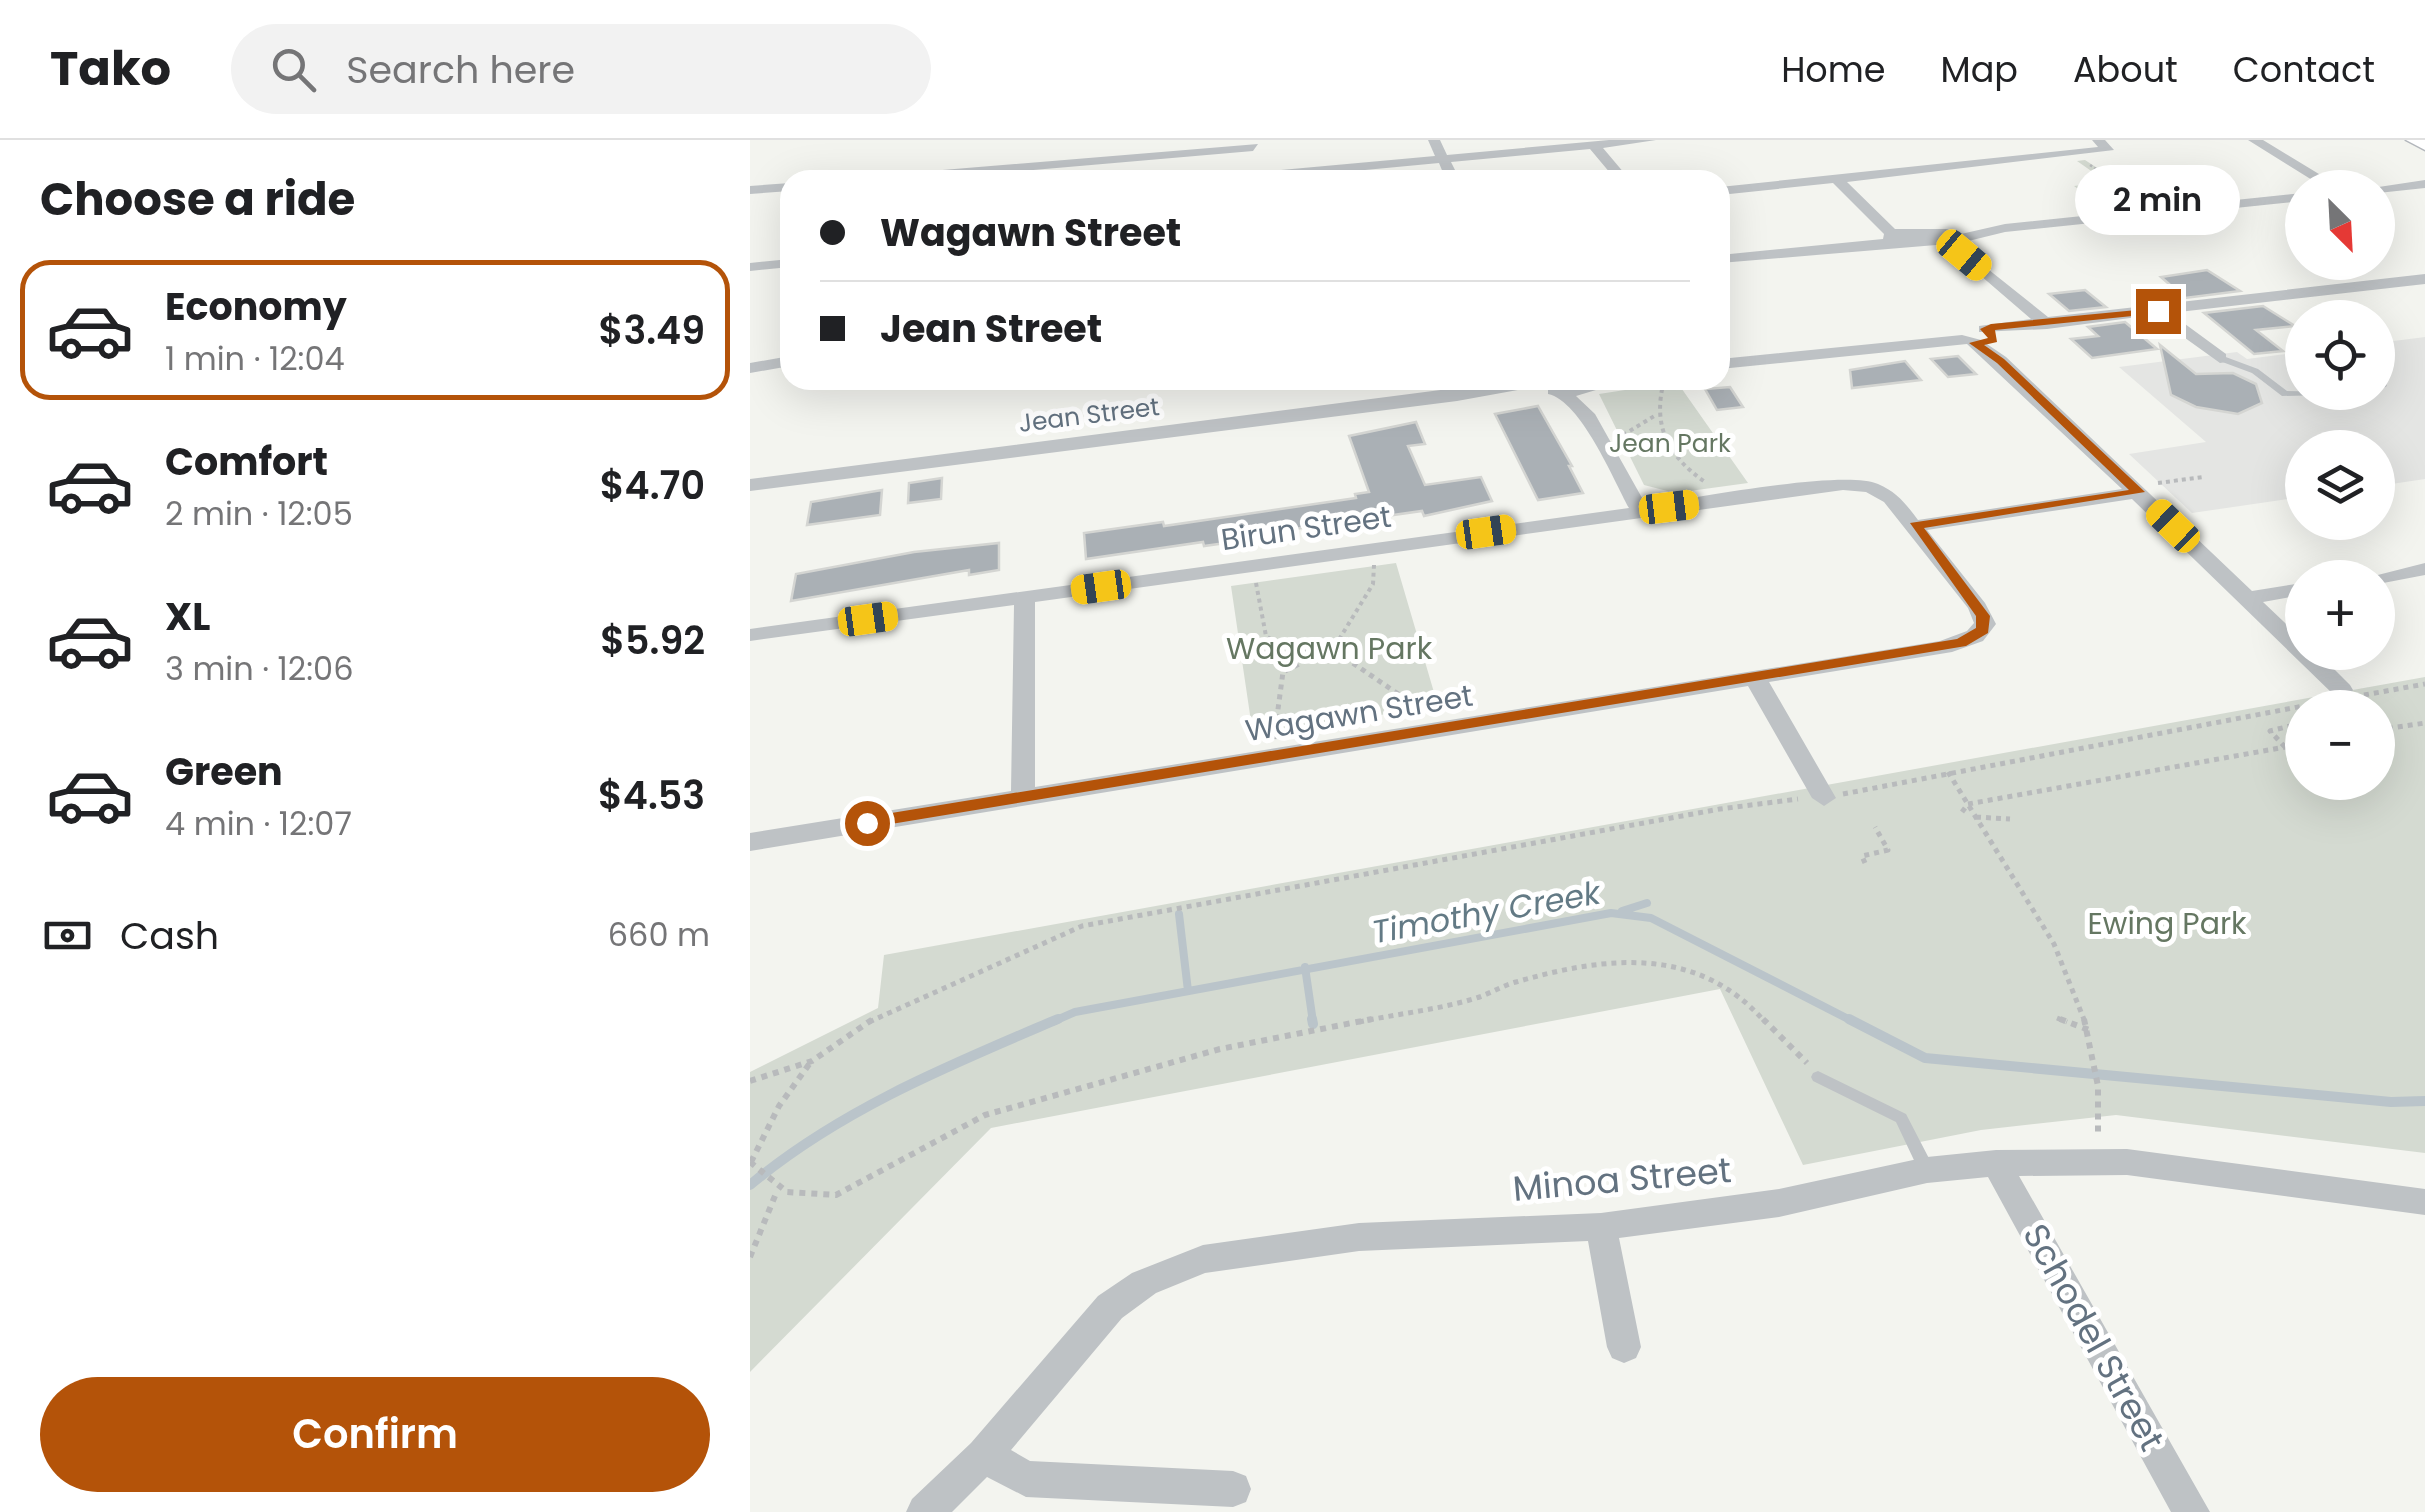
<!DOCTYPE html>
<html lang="en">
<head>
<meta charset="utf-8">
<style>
  body { margin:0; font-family:Poppins,sans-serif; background:#f2f2f2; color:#202124; height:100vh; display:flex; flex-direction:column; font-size:38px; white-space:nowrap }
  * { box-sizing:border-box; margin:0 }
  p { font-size:32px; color:#757577 }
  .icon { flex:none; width:55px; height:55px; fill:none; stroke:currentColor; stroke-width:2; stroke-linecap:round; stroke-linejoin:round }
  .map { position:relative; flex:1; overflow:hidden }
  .drawer { display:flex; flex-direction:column; background:#fff; width:750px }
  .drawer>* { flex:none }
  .banner { position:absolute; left:30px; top:30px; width:950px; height:220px; border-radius:30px; box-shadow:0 10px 40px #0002; display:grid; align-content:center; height:220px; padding:0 40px; background:#fff }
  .needle { width:65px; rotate:156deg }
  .buttons { position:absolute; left:1535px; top:30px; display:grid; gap:20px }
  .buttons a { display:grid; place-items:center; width:110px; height:110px; border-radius:50%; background:#fff; box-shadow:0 10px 40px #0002; font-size:50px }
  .end { position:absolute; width:45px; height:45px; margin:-22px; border:12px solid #b45309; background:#fff; box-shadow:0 0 0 5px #fff }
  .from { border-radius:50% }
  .bubble { position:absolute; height:70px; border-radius:35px; background:#fff; box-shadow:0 10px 40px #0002; font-size:32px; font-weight:600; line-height:70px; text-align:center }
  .car { position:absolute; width:30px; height:60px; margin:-30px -15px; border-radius:12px; box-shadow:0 0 8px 2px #0007; background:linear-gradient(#f5c518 24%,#345 0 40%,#f5c518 0 76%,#345 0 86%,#f5c518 0) }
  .banner b { display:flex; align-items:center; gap:35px; height:95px; font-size:38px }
  .banner b+b { border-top:2px solid #e0e0e0 }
  .banner i { width:25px; height:25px; background:#202124 }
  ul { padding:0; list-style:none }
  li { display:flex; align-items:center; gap:30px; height:140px; margin:0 20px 15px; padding:0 20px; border:5px solid transparent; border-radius:30px }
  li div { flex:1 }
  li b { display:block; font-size:38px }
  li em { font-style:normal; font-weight:600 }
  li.active { border-color:#b45309 }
  li>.icon { width:90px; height:90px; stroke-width:1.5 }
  h2 { padding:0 40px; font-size:45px; line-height:120px }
  .pay { display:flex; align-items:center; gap:25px; height:110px; padding:0 40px; font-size:38px }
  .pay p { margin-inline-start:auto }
  .cta { display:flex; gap:20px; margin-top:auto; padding:20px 40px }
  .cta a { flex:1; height:115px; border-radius:60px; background:#b45309; color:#fff; font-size:40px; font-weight:600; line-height:115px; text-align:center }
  header { display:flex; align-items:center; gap:60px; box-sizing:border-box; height:140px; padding:0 50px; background:#fff; border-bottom:2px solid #e0e0e0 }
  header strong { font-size:48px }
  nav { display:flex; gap:55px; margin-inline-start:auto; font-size:35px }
  .search { width:700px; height:90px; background:#f2f2f2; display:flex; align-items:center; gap:25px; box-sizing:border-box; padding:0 35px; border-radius:55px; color:#757577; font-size:38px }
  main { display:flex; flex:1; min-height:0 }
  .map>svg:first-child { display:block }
  .built { fill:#e4e5e3 }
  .green { fill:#d4dad1; fill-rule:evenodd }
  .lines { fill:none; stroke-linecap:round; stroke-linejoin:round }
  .stream-far1 { stroke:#bac4ca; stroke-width:8 }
  .stream { stroke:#bac4ca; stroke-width:10 }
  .building { fill:#aab0b5; stroke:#d4d5d2; stroke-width:2.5 }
  .secondary-casing { stroke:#b3b7bc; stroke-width:3 }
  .path-far3 { stroke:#b8babc; stroke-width:2.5; stroke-dasharray:2.5 2.5; stroke-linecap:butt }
  .path-far2 { stroke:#b8babc; stroke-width:4; stroke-dasharray:4 4; stroke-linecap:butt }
  .path-far1 { stroke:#b8babc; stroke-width:5; stroke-dasharray:5 5; stroke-linecap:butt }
  .path { stroke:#b8babc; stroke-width:6; stroke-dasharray:6 6; stroke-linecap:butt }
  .service { fill:#bec2c5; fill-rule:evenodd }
  .minor { fill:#bec2c5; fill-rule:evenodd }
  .secondary { fill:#fff; fill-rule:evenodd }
  .route { fill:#b45309 }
  .labels { text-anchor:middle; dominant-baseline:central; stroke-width:10; stroke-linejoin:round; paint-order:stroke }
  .far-street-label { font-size:25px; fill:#637280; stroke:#fff }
  .far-park-label { font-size:25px; fill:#657762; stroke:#fff }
  .street-label { font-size:30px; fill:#637280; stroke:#fff }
  .park-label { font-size:30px; fill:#657762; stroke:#fff }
  .water-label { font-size:32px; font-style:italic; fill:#637a85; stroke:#fff }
  .near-street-label { font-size:35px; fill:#637280; stroke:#fff }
</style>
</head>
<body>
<header>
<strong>Tako</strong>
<div class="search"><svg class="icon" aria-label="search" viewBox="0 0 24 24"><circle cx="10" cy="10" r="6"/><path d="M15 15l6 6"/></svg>Search here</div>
<nav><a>Home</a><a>Map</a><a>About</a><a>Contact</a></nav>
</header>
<main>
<section class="drawer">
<h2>Choose a ride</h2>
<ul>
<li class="active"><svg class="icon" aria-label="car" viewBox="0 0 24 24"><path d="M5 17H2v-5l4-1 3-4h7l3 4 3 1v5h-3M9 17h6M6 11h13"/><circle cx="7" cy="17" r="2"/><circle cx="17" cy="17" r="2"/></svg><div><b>Economy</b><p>1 min · 12:04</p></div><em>$3.49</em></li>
<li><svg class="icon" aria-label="car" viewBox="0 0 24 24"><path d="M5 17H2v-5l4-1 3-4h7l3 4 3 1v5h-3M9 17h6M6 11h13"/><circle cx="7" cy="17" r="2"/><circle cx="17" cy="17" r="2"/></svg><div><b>Comfort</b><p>2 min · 12:05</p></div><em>$4.70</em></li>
<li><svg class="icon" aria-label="car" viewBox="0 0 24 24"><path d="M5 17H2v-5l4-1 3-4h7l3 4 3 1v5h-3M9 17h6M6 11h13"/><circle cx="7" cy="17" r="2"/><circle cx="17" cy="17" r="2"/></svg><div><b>XL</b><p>3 min · 12:06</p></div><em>$5.92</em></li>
<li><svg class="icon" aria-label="car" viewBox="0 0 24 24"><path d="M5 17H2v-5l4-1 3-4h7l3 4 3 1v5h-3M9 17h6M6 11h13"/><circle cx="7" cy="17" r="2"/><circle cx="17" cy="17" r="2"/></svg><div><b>Green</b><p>4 min · 12:07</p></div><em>$4.53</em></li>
</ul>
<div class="pay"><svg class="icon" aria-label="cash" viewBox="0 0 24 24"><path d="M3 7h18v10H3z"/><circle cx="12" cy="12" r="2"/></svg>Cash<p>660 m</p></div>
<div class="cta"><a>Confirm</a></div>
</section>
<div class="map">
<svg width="1675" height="1372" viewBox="0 0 1675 1372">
  <rect width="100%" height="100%" fill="#f3f4ef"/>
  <path class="built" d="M1675 197V339L1628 346V308H1552V357L1442 373 1379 314 1456 302 1369 227 1487 212 1497 219 1552 212V252H1628V203Z"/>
  <path class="green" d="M1335 20 1367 41 1411 37 1444 58 1354 68 1324 46 1357 42 1327 21Z
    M927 242 998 343 925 353 894 345 849 254Z
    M646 423 688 566 503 595 481 446Z
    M1675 537V1013L1366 975 1231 990 1053 1025 970 849 241 988 0 1232V932L128 868 134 815ZM1552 568H1628V642H1552Z"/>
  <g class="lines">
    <path class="stream-far1" d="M872 771 897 763
      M429 774 438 851
      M555 827 563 882
      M302 882 325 872 861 773 901 778 1104 882"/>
    <path class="stream" d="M562 879 563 884
      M1099 879 1175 918 1641 962 1675 961
      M0 1045C91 969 200 925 308 879"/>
  </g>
  <path class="building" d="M1457 130 1490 151 1435 158 1411 137Z
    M1335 150 1356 167 1319 171 1299 154Z
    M1513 166 1545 186 1506 190 1533 211 1504 214 1454 173Z
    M1375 182 1407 209 1342 218 1321 199 1348 196 1338 187Z
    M1410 205 1446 234 1483 233 1506 244 1512 263 1488 274 1446 267 1421 255Z
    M1208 216 1226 234 1198 237 1181 219Z
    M1155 221 1171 240 1102 248 1100 230Z
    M980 247 993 267 967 270 955 249Z
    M788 266 822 326H819L833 353 788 360 745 274Z
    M666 282 675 304 658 306 675 345 731 337 742 361 674 376 672 371 482 398 483 402 454 406 453 402 336 419 334 393 413 382 414 386 606 358 605 354 619 352 599 296Z
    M192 338 191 359 158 363 159 343Z
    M132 350 130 375 57 385 61 362Z
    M249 403V430L219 435V430L41 461 46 434 164 412Z"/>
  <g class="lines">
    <g class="secondary-casing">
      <path id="secondary" d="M1656 0H1675V10Z"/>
    </g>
    <path class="path-far3" d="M1340 25 1367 43 1407 54
      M1359 63 1353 57 1367 43"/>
    <path class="path-far2" d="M914 241C902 286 918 316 955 342
      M873 295 906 275
      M877 296 918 309
      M1408 343 1453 337
      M1559 436 1608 428
      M506 443 516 496 532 506
      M585 506 623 444 624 425"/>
    <path class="path-far1" d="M526 504 594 517 676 573
      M1614 555 1675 544
      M1628 590 1675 583
      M524 599 533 532 589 504
      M1535 607 1520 591 1552 583
      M1198 632 1304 804 1335 882
      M1093 654 1574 562
      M1212 672 1218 664 1552 604
      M1226 677 1260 679
      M1115 723 1112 716 1138 710 1125 687
      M1307 878 1317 882
      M119 882 332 786 970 669 1048 659
      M609 882C646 874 686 870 723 859 738 855 751 846 766 842 856 816 948 805 1015 882"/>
    <path class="path" d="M1013 879 1057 923
      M1310 879 1339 890
      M1334 879 1348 946V996
      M0 941 62 921 123 879
      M0 1022 37 1052 86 1055 235 975 470 909 622 879
      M1 1022 29 966 60 923
      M0 1117 27 1051"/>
    <path class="service" d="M1628 212H1633L1634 214 1628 217Z
      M1467 216H1473L1508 229 1537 251 1580 252 1576 255 1532 256 1502 233 1467 220Z
      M1633 242 1637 245 1636 247 1628 248V244Z
      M1068 931 1156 974 1185 1030 1183 1035 1177 1037 1171 1035 1146 982 1063 941 1061 937 1063 933Z"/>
    <path class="minor" d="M678 0H690L697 15 859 0H906L853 8 880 40H866L840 9 701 22 710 40H696L689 23 510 40 503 36 510 32 685 16Z
      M1342 0H1355L1364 10 1097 42 1145 89H1196L1211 94 1255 84 1552 53V61L1255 92 1210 103 970 123V115L1133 99 1134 94 1083 43 970 55V47L1348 7Z
      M1498 0H1513L1592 48H1575Z
      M508 4 503 11 166 40H113L120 36Z
      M1675 40V48L1628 53V48H1622Z
      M40 43V51L0 54V46Z
      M1214 110 1298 177 1675 134V144L1420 173 1476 214V222L1470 223 1403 175 1297 189 1229 192V186L1281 179 1209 117 1207 114Z
      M40 119V127L0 131V123Z
      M1212 195 1231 200 1256 217 1502 451 1552 443V455L1513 462 1552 499V512H1567L1600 545 1603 550 1600 555H1584L1382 359 1177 390 1235 463 1246 484 1233 501 1202 512 1019 542 1086 658 1074 666 1062 658 998 546 0 711V693L261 651 264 465 0 501V489L879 368C863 339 831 261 798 254V246H826L830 240H879L826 256 845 274 896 365C943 359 1092 329 1128 344 1147 352 1156 364 1168 380L1372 349 1217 204 970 229V219ZM1093 350 1116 352 1134 362 1218 468 1224 483 1217 491 1190 501 285 647V462Z
      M40 216V226L0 233V223Z
      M768 240H804L796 245 707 261 0 351V339Z
      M1675 423V435L1628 444V438H1616Z
      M1377 1009 1675 1049V1075L1377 1035 1269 1036 1460 1372H1421L1238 1037 1177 1043 1029 1077 869 1098 891 1207 886 1218 874 1223 862 1218 857 1207 838 1101 609 1111 455 1133 406 1153 372 1178 261 1310 280 1321 483 1331 496 1336 501 1349 496 1362 483 1367 276 1357 237 1337 202 1372H156L162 1359 221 1303 348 1156 382 1133 453 1105 609 1083 851 1073 1029 1049 1177 1017 1246 1010Z"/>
    <use href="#secondary" class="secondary"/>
  </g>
  <path class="route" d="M1408 168 1412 173 1245 190 1247 202 1234 205 1254 219 1395 352 1174 388 1240 476 1238 493 1216 506 117 688 109 683 117 677 1207 499 1226 488V476L1160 383 1379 350 1247 223 1219 203 1238 198 1230 189 1241 184Z"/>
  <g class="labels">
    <g class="far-street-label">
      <text transform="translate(339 275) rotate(-7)">Jean Street</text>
    </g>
    <g class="far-park-label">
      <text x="920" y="303">Jean Park</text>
    </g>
    <g class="street-label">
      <text transform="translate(556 388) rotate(-8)">Birun Street</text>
      <text transform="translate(609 573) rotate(-9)">Wagawn Street</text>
    </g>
    <g class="park-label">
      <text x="579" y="508">Wagawn Park</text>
      <text x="1417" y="783">Ewing Park</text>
    </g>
    <g class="water-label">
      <text transform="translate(736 772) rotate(-10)">Timothy Creek</text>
    </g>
    <g class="near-street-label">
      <text transform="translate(872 1039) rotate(-5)">Minoa Street</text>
      <text transform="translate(1344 1197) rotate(61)">Schodel Street</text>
    </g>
  </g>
</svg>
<div class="buttons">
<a><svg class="needle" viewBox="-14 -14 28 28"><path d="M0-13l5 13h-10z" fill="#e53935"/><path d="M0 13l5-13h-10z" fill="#757577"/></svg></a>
<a><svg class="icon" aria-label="locate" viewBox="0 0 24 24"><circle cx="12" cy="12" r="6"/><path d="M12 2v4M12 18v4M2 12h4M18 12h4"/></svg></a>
<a><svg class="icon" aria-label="layers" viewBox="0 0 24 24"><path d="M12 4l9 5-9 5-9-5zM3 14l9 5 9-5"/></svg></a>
<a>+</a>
<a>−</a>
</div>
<i class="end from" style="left:117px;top:683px"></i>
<i class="end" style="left:1408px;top:171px"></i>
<div class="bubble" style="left:1325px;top:25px;width:165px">2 min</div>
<i class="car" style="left:1214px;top:115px;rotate:130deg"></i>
<i class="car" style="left:919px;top:367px;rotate:83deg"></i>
<i class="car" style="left:1423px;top:386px;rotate:314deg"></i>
<i class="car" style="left:736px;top:392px;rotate:82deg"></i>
<i class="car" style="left:351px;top:447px;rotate:262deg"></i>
<i class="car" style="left:118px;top:479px;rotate:82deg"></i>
<div class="banner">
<b><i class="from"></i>Wagawn Street</b>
<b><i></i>Jean Street</b>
</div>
</div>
</main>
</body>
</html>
